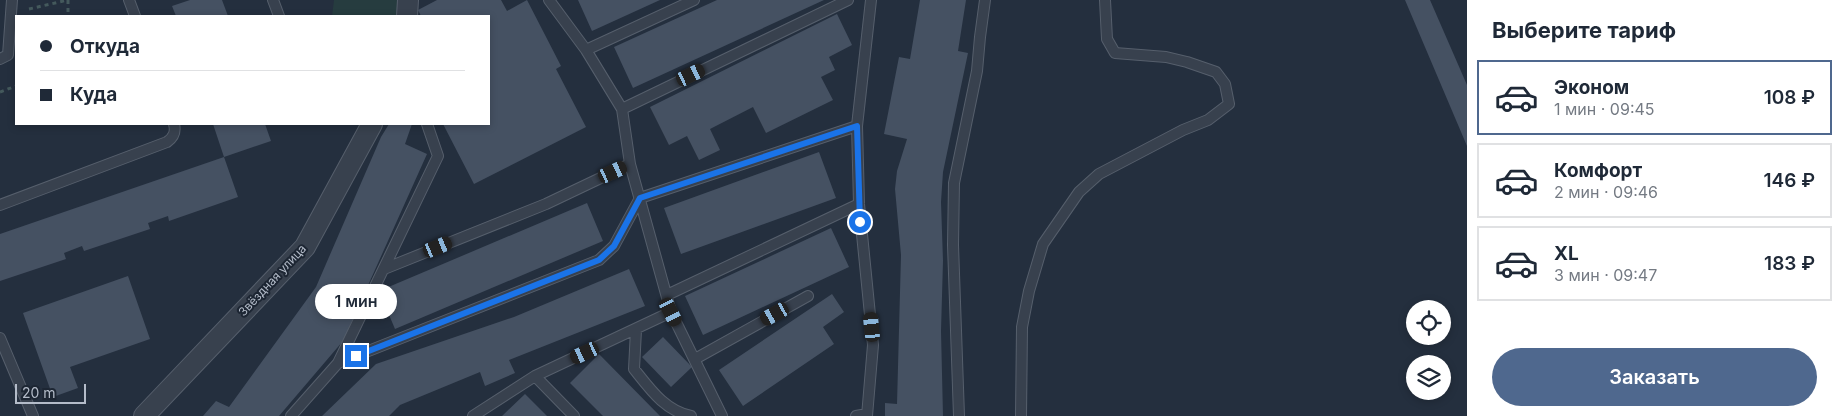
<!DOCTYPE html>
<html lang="ru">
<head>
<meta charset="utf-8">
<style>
  body { margin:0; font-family:Inter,sans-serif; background:#f6f6f7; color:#1f2937; height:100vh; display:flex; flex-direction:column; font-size:19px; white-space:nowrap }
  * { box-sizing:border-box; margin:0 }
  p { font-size:16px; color:#747a83 }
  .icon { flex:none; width:28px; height:28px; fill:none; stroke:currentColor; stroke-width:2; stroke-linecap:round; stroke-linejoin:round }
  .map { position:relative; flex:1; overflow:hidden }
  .details { display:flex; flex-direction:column; background:#fff; width:375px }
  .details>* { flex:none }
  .banner { position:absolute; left:15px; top:15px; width:475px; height:110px; border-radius:0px; box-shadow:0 2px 8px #0003; display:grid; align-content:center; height:110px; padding:0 25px; background:#fff }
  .tools { position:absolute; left:1406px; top:300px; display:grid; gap:10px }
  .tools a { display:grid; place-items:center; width:45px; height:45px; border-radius:50%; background:#fff; box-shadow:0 2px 8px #0003; font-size:25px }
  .scale { position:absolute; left:15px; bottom:12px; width:71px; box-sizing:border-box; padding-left:5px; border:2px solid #b4bcc9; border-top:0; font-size:14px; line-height:18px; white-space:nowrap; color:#b4bcc9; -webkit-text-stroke:4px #1d2633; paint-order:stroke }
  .end { position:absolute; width:22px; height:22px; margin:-11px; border:6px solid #1a73e8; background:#fff; box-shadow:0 0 0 2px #fff }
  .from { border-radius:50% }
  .bubble { position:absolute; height:35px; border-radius:18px; background:#fff; box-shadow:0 2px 8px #0003; font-size:16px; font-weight:600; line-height:35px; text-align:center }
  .car { position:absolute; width:15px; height:30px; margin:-15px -8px; border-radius:6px; box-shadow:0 0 4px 1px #0007; background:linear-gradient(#222 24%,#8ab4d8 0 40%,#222 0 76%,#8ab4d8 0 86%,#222 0) }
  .banner b { display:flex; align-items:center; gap:18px; height:48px; font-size:19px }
  .banner b+b { border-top:1px solid #e0e1e3 }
  .banner i { width:12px; height:12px; background:#1f2937 }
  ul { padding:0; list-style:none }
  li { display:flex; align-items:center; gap:15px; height:75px; margin:0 10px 8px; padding:0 15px; border:2px solid #e0e1e3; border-radius:0px }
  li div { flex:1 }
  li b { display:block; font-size:19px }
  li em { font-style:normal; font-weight:600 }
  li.current { border-color:#4f688e }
  li>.icon { width:45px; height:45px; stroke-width:1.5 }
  h2 { padding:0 25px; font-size:22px; line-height:60px }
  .primary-button { display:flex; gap:10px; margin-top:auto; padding:10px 25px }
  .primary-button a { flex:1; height:58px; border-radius:30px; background:#4f688e; color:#fff; font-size:20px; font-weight:600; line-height:58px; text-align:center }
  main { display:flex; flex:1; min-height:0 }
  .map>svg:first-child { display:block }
  .green { fill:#263c3f }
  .building { fill:#455162 }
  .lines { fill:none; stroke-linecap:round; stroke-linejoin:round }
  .lane-casing { stroke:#565f6c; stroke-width:12 }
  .street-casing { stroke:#565f6c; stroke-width:22 }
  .path { stroke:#44595c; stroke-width:3; stroke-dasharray:4 4; stroke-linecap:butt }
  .lane { stroke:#38414e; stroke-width:10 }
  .street { stroke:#38414e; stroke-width:20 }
  .route { stroke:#1a73e8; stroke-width:6 }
  .labels { text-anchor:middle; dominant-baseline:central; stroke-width:4; stroke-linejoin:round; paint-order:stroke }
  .street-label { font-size:12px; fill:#b4bcc9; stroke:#1d2633 }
</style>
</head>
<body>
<main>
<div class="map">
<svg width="1467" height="416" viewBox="0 0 1467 416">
  <rect width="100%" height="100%" fill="#242f3e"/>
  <path class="green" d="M334 0H399L400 16H332Z"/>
  <path class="building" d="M190 0H222L228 16H176L172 6Z
    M437 0H501L507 11 527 0 561 66 556 69 586 127 474 184 443 124H489V16H421L418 10Z
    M578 0H660L592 31Z
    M717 0H824L633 88 614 47Z
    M920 0H966L958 51 968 53 943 172 941 202 943 261 941 331 943 416H885V403L897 404 901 255 895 189 897 171 907 139 884 134 899 57 910 59Z
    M1405 0H1430L1467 85V146Z
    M837 14 852 45 829 57 835 70 821 77 833 100 766 133 753 107 710 129 720 150 699 160 687 136 669 145 650 107Z
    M213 124H265L271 141 224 157Z
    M389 124H412L405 144 427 154 343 341 279 416H203L216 401 229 407 316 287 381 137Z
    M819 152 836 198 681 254 664 208Z
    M224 157 238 197 169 221 168 216 148 223 150 229 84 251 82 246 64 253 66 259 0 281V234Z
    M587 203 603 241 395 329 379 291Z
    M831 228 849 267 703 335 685 296Z
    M629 269 645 306 509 360 515 373 485 386 480 372 400 405 389 416H322L376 364 514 317Z
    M128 276 150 339 70 367 78 388 53 397 23 313Z
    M832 294 844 312 823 327 834 344 743 406 719 370Z
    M663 337 692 367 671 387 642 357Z
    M599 354 660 416H603L570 383Z
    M525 394 547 416H502Z"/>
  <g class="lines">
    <g class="lane-casing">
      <path id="lane" d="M129 0 135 16
        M273 0 279 16
        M549 0 586 50 622 109 630 164 671 312 722 416
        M586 50 694 0
        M0 59 8 55 12 0
        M622 109 848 0
        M0 205 167 142C174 137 176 132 174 124
        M384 269 546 204 630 164
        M667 295 859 204
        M636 330 634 369C650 389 665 411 691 416
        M0 338 33 416
        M695 359 808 296
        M338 363 599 260 614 246 640 198 857 126
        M535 376 574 416
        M291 416 338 363 438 156 427 124
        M473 416 535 376 671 312
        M856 416 867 414
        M867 416 873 345 859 204 857 126 871 0
        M959 416 953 245 954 183 977 71 980 37 985 0
        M1021 416 1022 327 1029 291 1043 244 1079 192 1099 174 1183 130 1208 120 1229 104 1225 84 1216 72 1187 62 1166 57 1115 53 1107 39 1105 0"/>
    </g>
    <g class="street-casing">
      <path id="street" d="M407 16 408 0
        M144 416 305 247 372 124"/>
    </g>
    <path class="path" d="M68 0V16
      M29 9 68 0
      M0 92 16 86"/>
    <use href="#lane" class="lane"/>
    <use href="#street" class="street"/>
  </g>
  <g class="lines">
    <path class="route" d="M356 356 599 260 614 246 640 198 857 126 860 222"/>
  </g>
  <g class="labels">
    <g class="street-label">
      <text transform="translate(272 280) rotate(-47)">Звёздная улица</text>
    </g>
  </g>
</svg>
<div class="tools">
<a><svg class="icon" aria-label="locate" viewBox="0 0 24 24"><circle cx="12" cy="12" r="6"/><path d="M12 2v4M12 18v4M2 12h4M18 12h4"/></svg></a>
<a><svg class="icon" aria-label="layers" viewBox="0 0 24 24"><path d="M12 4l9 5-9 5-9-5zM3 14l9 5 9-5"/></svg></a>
</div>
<div class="scale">20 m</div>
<i class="end from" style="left:860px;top:222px"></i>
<i class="end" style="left:356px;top:356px"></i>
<div class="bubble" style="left:315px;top:284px;width:82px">1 мин</div>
<i class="car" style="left:691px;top:75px;rotate:64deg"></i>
<i class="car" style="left:613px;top:172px;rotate:65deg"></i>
<i class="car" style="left:438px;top:247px;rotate:68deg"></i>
<i class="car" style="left:671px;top:312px;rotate:153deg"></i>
<i class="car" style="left:775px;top:314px;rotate:241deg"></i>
<i class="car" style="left:872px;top:327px;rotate:354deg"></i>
<i class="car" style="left:585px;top:353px;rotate:245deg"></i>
<div class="banner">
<b><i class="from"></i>Откуда</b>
<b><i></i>Куда</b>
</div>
</div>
<section class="details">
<h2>Выберите тариф</h2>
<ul>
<li class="current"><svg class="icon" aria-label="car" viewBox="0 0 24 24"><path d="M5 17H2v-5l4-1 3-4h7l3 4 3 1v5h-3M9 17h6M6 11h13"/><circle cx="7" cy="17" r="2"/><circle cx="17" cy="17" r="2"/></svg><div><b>Эконом</b><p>1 мин · 09:45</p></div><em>108 ₽</em></li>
<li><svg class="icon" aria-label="car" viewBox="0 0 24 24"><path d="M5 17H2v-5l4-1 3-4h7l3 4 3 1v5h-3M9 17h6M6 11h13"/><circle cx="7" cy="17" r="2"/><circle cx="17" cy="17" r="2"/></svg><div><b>Комфорт</b><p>2 мин · 09:46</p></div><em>146 ₽</em></li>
<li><svg class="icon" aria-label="car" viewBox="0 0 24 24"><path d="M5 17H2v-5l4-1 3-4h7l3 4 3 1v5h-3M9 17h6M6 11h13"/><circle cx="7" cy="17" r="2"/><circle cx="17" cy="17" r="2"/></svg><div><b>XL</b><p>3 мин · 09:47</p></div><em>183 ₽</em></li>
</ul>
<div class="primary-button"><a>Заказать</a></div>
</section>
</main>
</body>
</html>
